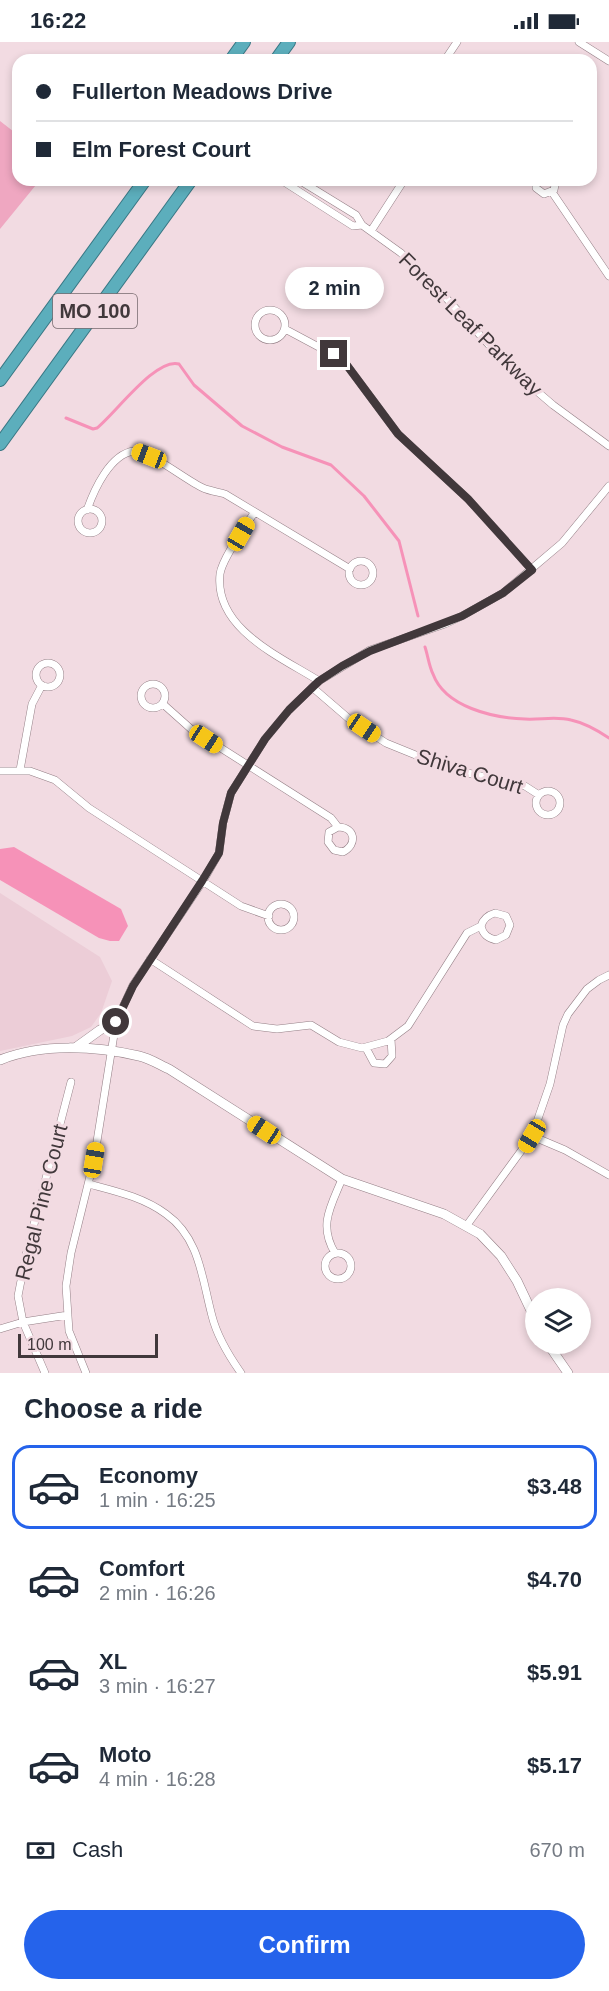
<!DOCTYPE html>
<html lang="en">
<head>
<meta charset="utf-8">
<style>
  body { margin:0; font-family:Helvetica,sans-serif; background:#f2f2f3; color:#1f2937; height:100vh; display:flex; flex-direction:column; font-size:22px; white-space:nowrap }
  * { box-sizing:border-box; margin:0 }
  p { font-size:20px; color:#747a83 }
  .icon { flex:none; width:33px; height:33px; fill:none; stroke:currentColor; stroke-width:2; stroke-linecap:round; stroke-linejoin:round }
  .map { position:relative; height:1331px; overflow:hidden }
  .drawer { display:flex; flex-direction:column; background:#fff; flex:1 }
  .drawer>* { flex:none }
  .top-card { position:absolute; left:12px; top:12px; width:585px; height:132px; border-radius:18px; box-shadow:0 3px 9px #0003; display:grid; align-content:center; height:132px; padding:0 24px; background:#fff }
  .tools { position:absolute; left:525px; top:1246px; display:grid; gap:12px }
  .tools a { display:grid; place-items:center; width:66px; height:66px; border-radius:50%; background:#fff; box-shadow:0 3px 9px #0003; font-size:30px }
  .scale { position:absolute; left:18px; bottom:15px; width:140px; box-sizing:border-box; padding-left:6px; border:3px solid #41383b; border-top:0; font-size:16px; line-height:21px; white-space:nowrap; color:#41383b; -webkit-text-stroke:4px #f2dbe2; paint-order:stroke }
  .end { position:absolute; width:27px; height:27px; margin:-14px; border:8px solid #41383b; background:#fff; box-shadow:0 0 0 3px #fff }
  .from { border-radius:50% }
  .bubble { position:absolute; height:42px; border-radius:21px; background:#fff; box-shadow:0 3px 9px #0003; font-size:20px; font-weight:600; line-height:42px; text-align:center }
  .car { position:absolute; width:18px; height:36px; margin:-18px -9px; border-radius:8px; box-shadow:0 0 4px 2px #0007; background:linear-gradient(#f5c518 24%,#345 0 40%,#f5c518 0 76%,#345 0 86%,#f5c518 0) }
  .top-card b { display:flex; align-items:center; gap:21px; height:57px; font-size:22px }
  .top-card b+b { border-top:2px solid #e0e1e3 }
  .top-card i { width:15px; height:15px; background:#1f2937 }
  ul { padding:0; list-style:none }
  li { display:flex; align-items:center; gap:18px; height:84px; margin:0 12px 9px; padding:0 12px; border:3px solid transparent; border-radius:18px }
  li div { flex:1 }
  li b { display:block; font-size:22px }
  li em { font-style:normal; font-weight:600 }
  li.on { border-color:#2563eb }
  li>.icon { width:54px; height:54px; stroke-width:1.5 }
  h2 { padding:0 24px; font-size:27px; line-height:72px }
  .pay { display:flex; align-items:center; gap:15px; height:66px; padding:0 24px; font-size:22px }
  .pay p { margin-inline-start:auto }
  .button { display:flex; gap:12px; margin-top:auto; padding:12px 24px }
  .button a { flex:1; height:69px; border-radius:36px; background:#2563eb; color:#fff; font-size:24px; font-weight:600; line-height:69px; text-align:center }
  .status { display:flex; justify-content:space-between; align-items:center; height:42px; padding:0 30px; background:#fff; direction:ltr }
  .status svg { height:16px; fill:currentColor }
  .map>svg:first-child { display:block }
  .built { fill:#eccdd7 }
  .green { fill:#efa7c1 }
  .water { fill:#f692b8 }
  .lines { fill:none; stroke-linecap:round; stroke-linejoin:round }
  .stream { stroke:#f692b8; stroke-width:3 }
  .minor-casing { stroke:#947f86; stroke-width:8 }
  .tertiary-casing { stroke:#947f86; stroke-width:10 }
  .trunk-casing { stroke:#397784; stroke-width:14 }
  .minor { stroke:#fff; stroke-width:7 }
  .tertiary { stroke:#fff; stroke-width:9 }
  .trunk { stroke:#5caebc; stroke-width:12 }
  .route { stroke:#41383b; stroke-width:8 }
  .labels { text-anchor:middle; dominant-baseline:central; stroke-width:6; stroke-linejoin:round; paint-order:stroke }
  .shield { fill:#f2dbe2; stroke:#76696d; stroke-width:1.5 }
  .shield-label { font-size:20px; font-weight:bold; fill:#41383b }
  .street-label { font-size:21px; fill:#41383b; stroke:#f2dbe2 }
</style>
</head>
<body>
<div class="status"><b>16:22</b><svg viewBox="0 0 49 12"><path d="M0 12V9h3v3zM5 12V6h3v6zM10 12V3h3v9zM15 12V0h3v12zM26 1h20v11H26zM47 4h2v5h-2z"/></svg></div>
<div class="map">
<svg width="609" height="1331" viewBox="0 0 609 1331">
  <rect width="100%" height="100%" fill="#f2dbe2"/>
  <path class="built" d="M0 851 100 915 112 939 101 971 91 985 72 994 0 1009Z"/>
  <path class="green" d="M0 79 18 93V138H40L0 187Z"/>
  <path class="water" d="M14 805 121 867 128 884 119 899H110L99 896 0 838V807Z"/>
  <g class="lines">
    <path class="stream" d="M66 376 93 387 97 386C115 372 156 315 179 322L194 343 242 384 282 405 331 423 364 454 399 499 418 574
      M425 605C428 614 429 624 433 632 445 665 493 676 525 677 540 678 556 674 571 678 585 681 597 688 609 696"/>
    <g class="minor-casing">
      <path id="minor" d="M579 0 609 19
        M445 18 457 0
        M281 138 353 184 362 183
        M299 138 356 173 362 183 401 211 447 257 511 327 553 363 609 404
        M536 138V146L544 152 554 148 556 138
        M552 150 609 234
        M371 189 404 138
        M255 283a15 15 0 1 1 30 0a15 15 0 1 1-30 0Z
        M285 287 343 318 398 392 468 457 532 528
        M78 479a12 12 0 1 1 24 0a12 12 0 1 1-24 0Z
        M87 468C94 448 110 412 134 409 149 408 187 439 203 446 210 449 218 450 225 452L350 527
        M254 471C245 485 222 517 220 532 214 587 281 615 319 639
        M349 531a12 12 0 1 1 24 0a12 12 0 1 1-24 0Z
        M36 633a12 12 0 1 1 24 0a12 12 0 1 1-24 0Z
        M141 654a12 12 0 1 1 24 0a12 12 0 1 1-24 0Z
        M312 645 348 676 386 701 450 727 525 744 539 753
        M163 662 191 687 331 776 338 785C355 785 358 802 343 810L334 808 328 800 329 790 338 785
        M20 728 32 662 42 643
        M0 729H30L55 738 89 766 241 864 269 874
        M536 761a12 12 0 1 1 24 0a12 12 0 1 1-24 0Z
        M268 875a13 13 0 1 1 26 0a13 13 0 1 1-26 0Z
        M150 917 253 984 277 987 311 983 339 1000 362 1006 388 999 408 984 467 891 481 884C483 877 488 873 495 871L506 874 510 883 506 893 496 898C488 896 483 893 481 884
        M366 1006 374 1021 385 1022 392 1014 391 997
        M532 1094 565 1108 609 1133
        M89 1142C115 1149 143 1155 166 1172 200 1196 202 1237 212 1274 217 1294 229 1314 241 1331
        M467 1183 532 1094 550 1042 563 983 568 972 587 947 599 938 609 933
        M325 1224a13 13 0 1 1 26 0a13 13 0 1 1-26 0Z
        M335 1211C318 1183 331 1164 342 1137
        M0 1287 23 1280 68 1273
        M45 1331 23 1280 18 1254 26 1213 71 1040
        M86 1331 69 1289 66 1244 71 1211 94 1118 116 980 133 943 203 839 219 811 223 781 231 751 265 697 289 668 319 639 370 608 445 582 462 574 503 551 562 501 609 444"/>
    </g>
    <g class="tertiary-casing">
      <path id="tertiary" d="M75 1006 100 988 116 980
        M0 1018C42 1001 95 1004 139 1014 149 1016 160 1023 169 1027L342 1137 444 1172 480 1192 501 1214 517 1239 536 1279
        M548 1302 568 1331"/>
    </g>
    <g class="trunk-casing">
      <path id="trunk" d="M231 18 244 0
        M276 18 289 0
        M0 338 145 138
        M0 402 191 138"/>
    </g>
    <use href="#minor" class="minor"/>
    <use href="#tertiary" class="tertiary"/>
    <use href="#trunk" class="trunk"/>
  </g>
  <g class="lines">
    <path class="route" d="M116 980 133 944 202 839 219 811 223 781 231 751 265 697 289 668 319 639 342 624 370 609 462 574 503 551 532 528 468 457 398 392 343 318 334 312"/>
  </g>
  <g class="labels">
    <rect class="shield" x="53" y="252" width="84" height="34" rx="4.5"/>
    <g class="shield-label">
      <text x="95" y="269">MO 100</text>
    </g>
    <g class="street-label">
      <text transform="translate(471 282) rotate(45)">Forest Leaf Parkway</text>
      <text transform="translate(470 729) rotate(17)">Shiva Court</text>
      <text transform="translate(41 1160) rotate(-76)">Regal Pine Court</text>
    </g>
  </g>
</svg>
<div class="tools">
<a><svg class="icon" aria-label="layers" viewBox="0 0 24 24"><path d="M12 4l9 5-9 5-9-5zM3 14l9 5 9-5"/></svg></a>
</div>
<div class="scale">100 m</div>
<i class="end from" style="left:116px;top:980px"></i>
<i class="end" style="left:334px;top:312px"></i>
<div class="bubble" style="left:285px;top:225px;width:99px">2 min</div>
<i class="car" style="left:149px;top:414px;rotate:291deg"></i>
<i class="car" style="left:241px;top:492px;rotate:30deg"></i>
<i class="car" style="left:364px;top:686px;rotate:124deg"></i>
<i class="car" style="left:206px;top:697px;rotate:123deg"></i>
<i class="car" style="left:264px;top:1088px;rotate:303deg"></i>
<i class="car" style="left:532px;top:1094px;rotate:211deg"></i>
<i class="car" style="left:94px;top:1118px;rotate:9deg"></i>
<div class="top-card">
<b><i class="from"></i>Fullerton Meadows Drive</b>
<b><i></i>Elm Forest Court</b>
</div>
</div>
<section class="drawer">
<h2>Choose a ride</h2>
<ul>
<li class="on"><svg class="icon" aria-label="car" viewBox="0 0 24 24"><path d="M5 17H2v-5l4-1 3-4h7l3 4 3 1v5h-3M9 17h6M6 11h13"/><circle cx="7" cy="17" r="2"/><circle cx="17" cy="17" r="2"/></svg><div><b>Economy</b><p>1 min · 16:25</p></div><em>$3.48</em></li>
<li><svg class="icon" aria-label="car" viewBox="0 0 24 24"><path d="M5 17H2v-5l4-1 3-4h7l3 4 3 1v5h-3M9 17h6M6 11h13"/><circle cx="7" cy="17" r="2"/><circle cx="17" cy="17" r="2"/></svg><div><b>Comfort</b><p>2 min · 16:26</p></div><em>$4.70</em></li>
<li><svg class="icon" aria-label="car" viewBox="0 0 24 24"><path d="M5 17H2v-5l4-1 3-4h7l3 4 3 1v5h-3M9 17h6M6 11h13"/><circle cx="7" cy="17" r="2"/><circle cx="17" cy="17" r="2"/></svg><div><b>XL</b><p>3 min · 16:27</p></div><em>$5.91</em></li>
<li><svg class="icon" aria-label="car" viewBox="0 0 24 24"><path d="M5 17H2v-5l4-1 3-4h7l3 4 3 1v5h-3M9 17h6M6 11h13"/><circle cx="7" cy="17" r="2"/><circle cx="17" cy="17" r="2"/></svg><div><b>Moto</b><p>4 min · 16:28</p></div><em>$5.17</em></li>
</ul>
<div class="pay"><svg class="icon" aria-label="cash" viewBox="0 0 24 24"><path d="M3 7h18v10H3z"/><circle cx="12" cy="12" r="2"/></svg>Cash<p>670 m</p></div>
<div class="button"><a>Confirm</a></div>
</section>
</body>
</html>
